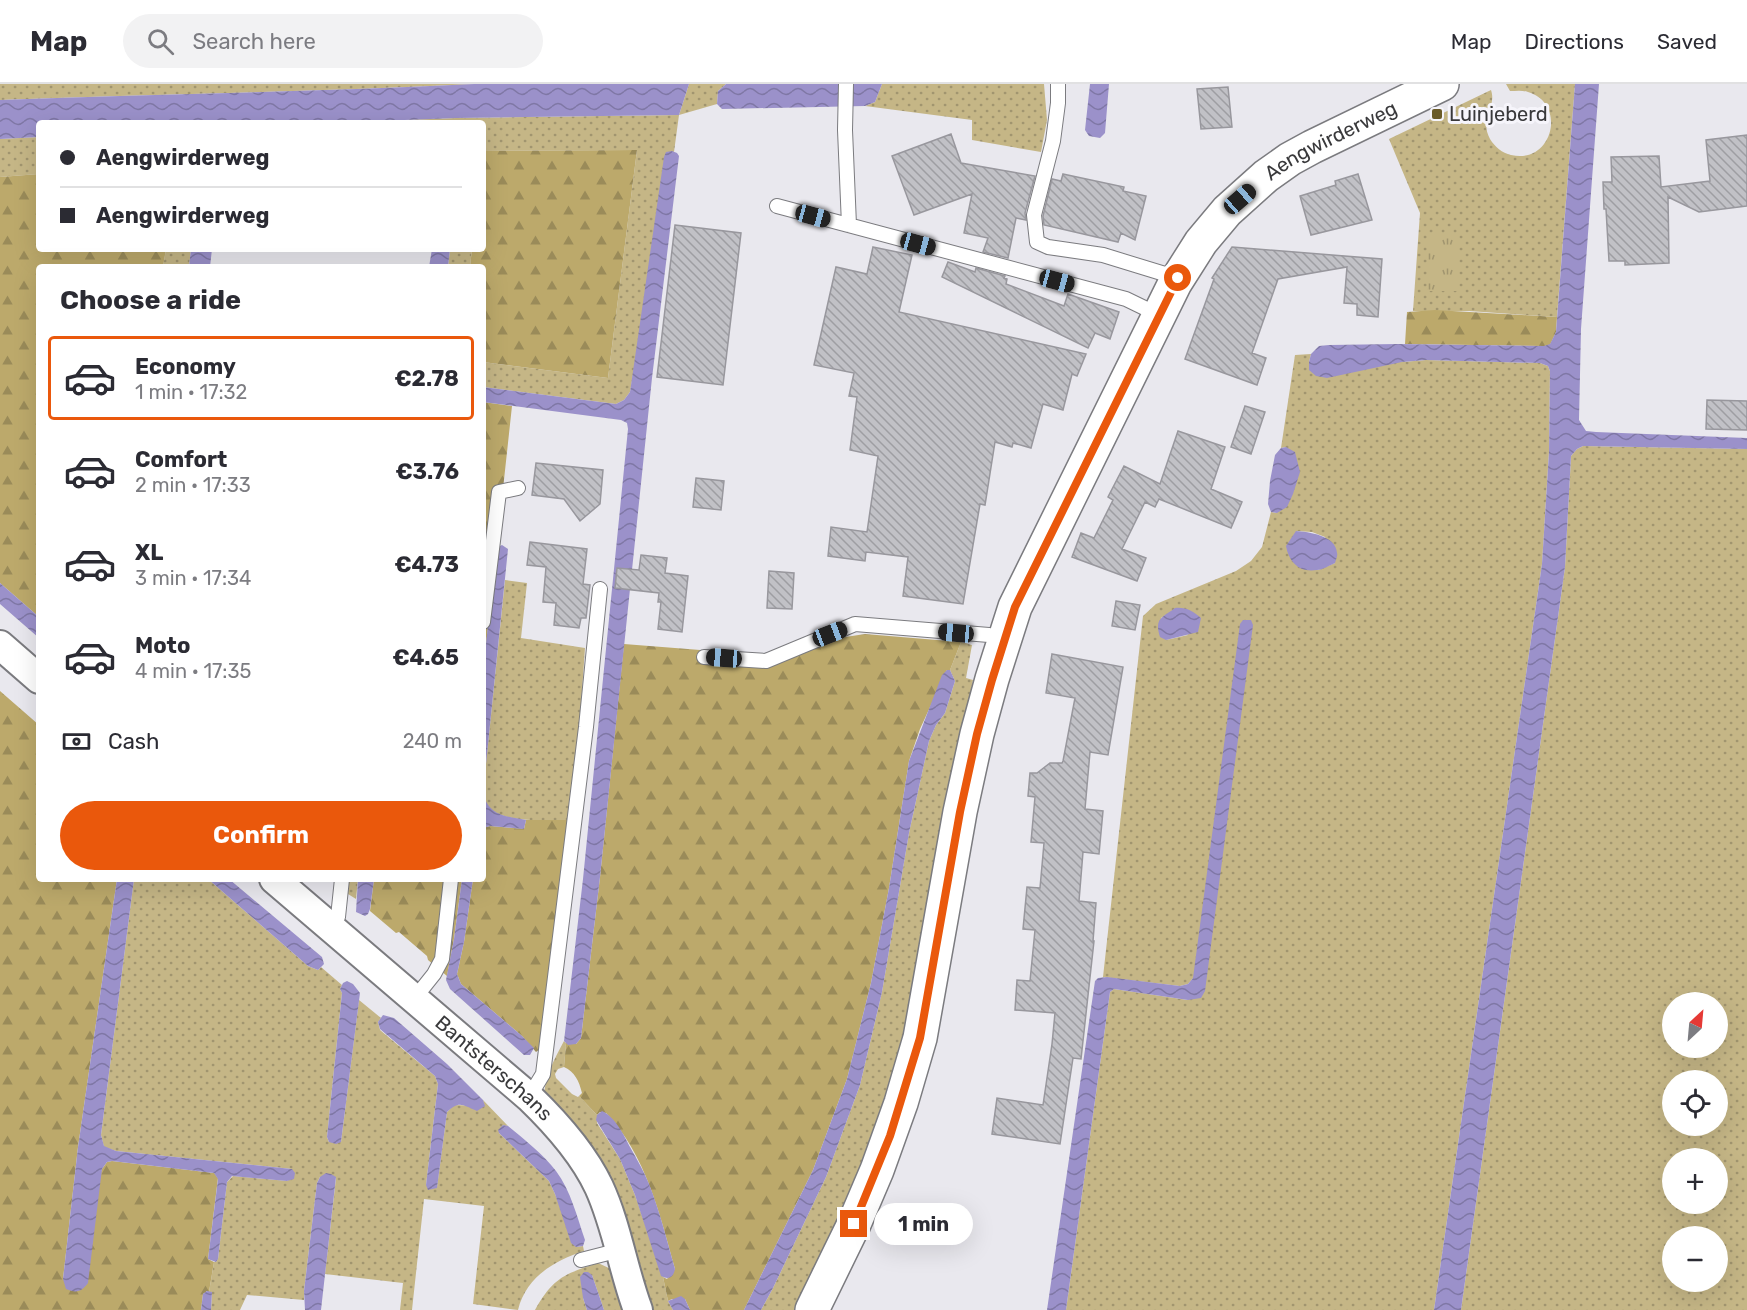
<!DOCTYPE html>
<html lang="en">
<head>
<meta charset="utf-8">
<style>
  body { margin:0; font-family:Rubik,sans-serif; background:#f2f2f3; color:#2b2b33; height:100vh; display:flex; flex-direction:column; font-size:22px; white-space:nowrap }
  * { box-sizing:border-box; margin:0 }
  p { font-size:20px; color:#7c7c81 }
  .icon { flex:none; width:33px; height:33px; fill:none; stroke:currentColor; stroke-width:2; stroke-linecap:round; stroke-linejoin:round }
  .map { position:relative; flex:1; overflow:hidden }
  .side { position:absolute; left:36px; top:180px; width:450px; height:618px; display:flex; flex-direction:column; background:#fff; border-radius:6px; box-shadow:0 6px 24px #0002 }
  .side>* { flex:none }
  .hud { position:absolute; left:36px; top:36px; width:450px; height:132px; border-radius:6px; box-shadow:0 6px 24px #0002; display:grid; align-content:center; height:132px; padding:0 24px; background:#fff }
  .needle { width:39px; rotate:26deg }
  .controls { position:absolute; left:1662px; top:908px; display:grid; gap:12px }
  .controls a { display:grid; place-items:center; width:66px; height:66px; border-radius:50%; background:#fff; box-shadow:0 6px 24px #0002; font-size:30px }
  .end { position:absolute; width:27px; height:27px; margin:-14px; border:8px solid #ea580c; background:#fff; box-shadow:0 0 0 3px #fff }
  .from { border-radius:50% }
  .bubble { position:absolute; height:42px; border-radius:21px; background:#fff; box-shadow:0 6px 24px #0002; font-size:20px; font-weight:700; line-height:42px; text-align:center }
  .car { position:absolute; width:18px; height:36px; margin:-18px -9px; border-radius:8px; box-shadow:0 0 4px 2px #0007; background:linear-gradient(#222 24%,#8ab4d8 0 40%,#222 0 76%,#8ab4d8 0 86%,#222 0) }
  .hud b { display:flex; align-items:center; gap:21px; height:57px; font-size:22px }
  .hud b+b { border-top:2px solid #e1e1e2 }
  .hud i { width:15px; height:15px; background:#2b2b33 }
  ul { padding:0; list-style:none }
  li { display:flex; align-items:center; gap:18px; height:84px; margin:0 12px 9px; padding:0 12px; border:3px solid transparent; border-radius:6px }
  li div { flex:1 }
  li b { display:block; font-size:22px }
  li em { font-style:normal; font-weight:700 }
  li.selected { border-color:#ea580c }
  li>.icon { width:54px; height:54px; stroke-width:1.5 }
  h2 { padding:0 24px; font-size:27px; line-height:72px }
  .pay { display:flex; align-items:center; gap:15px; height:66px; padding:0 24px; font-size:22px }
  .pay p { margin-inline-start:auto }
  .button { display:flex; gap:12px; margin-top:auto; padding:12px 24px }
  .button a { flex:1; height:69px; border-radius:36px; background:#ea580c; color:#fff; font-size:24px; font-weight:700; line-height:69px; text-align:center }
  header { display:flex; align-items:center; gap:36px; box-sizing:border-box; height:84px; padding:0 30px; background:#fff; border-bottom:2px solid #e1e1e2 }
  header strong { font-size:28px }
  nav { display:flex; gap:33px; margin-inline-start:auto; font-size:21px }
  .search { width:420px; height:54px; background:#f2f2f3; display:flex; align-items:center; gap:15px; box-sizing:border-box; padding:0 21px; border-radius:33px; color:#7c7c81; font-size:22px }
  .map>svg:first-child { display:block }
  .grass { fill:url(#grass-dots); fill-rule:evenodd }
  .forest { fill:url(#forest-firs) }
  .park { fill:url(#park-tufts) }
  .water { fill:url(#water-waves) }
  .building { fill:url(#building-back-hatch); stroke:#98979d; stroke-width:1.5 }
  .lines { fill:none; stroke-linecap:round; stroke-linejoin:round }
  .lane-casing { stroke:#7b7b7f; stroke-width:16 }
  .street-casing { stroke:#7b7b7f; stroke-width:32 }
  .secondary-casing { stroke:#7b7b7f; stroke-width:36 }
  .lane { stroke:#fff; stroke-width:14 }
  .street { stroke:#fff; stroke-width:28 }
  .secondary { stroke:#fff; stroke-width:33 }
  .route { stroke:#ea580c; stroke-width:8 }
  .poi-dot { fill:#6b5c29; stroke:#f6f5fb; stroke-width:2 }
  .labels { text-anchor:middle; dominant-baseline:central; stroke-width:6; stroke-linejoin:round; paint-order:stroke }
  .poi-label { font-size:20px; fill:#39393b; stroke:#f6f5fb; text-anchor:start }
  .street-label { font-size:20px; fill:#39393b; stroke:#f6f5fb }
</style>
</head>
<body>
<header>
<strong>Map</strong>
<div class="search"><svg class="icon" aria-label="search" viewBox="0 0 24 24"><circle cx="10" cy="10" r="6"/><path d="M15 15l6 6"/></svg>Search here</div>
<nav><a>Map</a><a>Directions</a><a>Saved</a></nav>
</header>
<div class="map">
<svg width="1747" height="1226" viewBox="0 0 1747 1226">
  <defs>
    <pattern id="grass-dots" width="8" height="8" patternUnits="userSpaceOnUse" patternTransform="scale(1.5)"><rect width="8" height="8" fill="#c5b686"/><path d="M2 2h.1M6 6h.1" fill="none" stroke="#a1956f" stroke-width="1.8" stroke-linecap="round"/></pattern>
    <pattern id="forest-firs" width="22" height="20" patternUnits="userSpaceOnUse" patternTransform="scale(1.5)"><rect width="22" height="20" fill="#bca96b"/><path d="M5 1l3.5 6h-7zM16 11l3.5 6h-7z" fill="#9a8b59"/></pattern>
    <pattern id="park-tufts" width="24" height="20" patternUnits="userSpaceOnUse" patternTransform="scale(1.5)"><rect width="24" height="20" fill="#c5b686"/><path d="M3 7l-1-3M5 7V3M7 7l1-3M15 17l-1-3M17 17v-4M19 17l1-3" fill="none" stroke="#a1956f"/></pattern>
    <pattern id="water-waves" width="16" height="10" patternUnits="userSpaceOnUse" patternTransform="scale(1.5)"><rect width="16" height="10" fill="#9b91ca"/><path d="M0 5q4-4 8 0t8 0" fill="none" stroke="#7f77a5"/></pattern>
    <pattern id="building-back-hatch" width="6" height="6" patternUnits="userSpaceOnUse" patternTransform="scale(1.5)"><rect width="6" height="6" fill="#c1c1c6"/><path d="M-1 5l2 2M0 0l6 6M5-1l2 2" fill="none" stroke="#9e9ea2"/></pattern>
  </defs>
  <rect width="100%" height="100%" fill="#e9e8ee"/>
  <path class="grass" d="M0 0H474C316 8 158 10 0 16Z
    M689 0H726L718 7 717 20 679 31 674 68 672 67 630 308 624 316 616 320 483 303V278L608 294 637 66 483 67V39H328L456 34 679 31Z
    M882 0H1044L1047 36 1041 68 972 56V36L865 22 875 18Z
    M1506 0H1575L1557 233 1469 227H1413L1420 129 1389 55 1491 6C1497 23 1479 35 1490 55 1495 63 1502 69 1511 71 1552 81 1568 20 1528 8 1522 6 1516 7 1510 7Z
    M39 53V90L0 93V55Z
    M166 165H191L189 183H163Z
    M450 165H472L470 183H448Z
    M1311 270 1309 278H1402L1426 276 1540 279 1548 282 1550 287 1549 368 1542 480 1434 1226H1066L1110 908 1114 905 1188 916 1193 894 1188 900 1180 902 1103 893 1143 532 1156 520 1236 487 1251 477 1262 463 1271 428 1277 429 1286 363 1281 364 1295 271ZM1296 447 1312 448 1325 453 1335 479 1318 486H1305ZM1167 530 1188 551 1166 556 1161 534Z
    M1583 362 1747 365V1226H1461L1565 483 1571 372 1577 365ZM1672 918H1718V963H1672ZM1672 996H1718V1041H1672ZM1672 1074H1718V1119H1672ZM1672 1152H1718V1197H1672Z
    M505 496 527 499 521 554 585 564 573 736C552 736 496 741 486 719 484 716 484 712 483 709Z
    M961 558 972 561 966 594 973 596 902 969 865 1082 797 1226H761L773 1204 826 1093 860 1001 882 908 909 749 929 657 936 641 945 629 955 597 950 586Z
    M134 795H208L308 882 318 886 321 883 342 901 340 905 342 909 327 1053 329 1058H341L359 916 381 934 378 938 380 946 435 992 438 1000 426 1101 437 1103 447 1028 454 1021 484 1022 483 1016 508 1042 503 1041 499 1049 549 1097 555 1110 576 1163 583 1162 584 1167C554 1177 526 1193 518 1226L473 1220 484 1122 424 1115 412 1226H400L403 1199 325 1190 336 1094 320 1093 317 1099 304 1207V1216L247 1211 240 1226H211L212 1208H209L214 1178H216L218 1175 227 1098 233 1092 288 1097 292 1085 116 1067 104 1063 101 1051Z
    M349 795H358L356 815 348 810Z
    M564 957 566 959 564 983 558 985 555 990 556 994 572 1010 578 1013 579 1012 597 1031V1039L620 1075 635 1111 663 1193 668 1217 673 1226H651L544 1015C544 993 554 976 564 957Z
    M598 1179 611 1185 627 1226H604L592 1191 583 1214 587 1226H535C553 1194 564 1190 598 1179Z"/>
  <path class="forest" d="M637 66 608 294 483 278V183H470L472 165H483V67Z
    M39 90V165H166L163 183H39V533L0 499V93Z
    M1435 226 1557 233 1556 248 1550 261 1544 262 1405 260 1407 228Z
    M483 318 512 322 483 589Z
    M865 550 961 558 950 586H947L920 645 909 677 889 804 871 899 847 995 813 1086 744 1226H690L685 1215H672L668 1217 663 1193 667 1195 675 1185C660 1131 646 1071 606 1029L600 1028 597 1031 579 1012 582 1009C579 997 575 988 564 983L566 959 576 960 581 954 600 793 624 560 791 573 839 554Z
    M0 607 39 641V795H117L78 1063 63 1195 102 1085 107 1078 112 1077 214 1089 218 1094 208 1175 214 1178 209 1208 207 1207 203 1210 201 1226H0Z
    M526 736H573L544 962 536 968 522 952 461 900 457 890 464 858 473 795H483V744L490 742 524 745Z
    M374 795H462L454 855 447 892 428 876 427 872 399 848 396 849 370 827Z"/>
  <path class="park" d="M1428 151H1459V207H1427Z"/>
  <path class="water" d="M474 0H689L679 31 456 34 328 39H39V53L0 55V16C158 10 316 8 474 0Z
    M726 0H882L875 18 865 22 722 25 717 20 718 7Z
    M1090 0H1109L1105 49 1100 54 1089 52 1085 46Z
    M1575 0H1599L1581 245 1579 336 1586 347 1596 348 1747 354V365L1583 362 1577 365 1571 372 1565 483 1461 1226H1434L1542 480 1549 368 1550 287 1548 282 1540 279 1426 276 1402 278 1327 294 1316 292 1309 286V278L1311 270 1319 262 1329 261 1397 260 1544 262 1550 260 1556 248Z
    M672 67 677 69 679 72 652 294 600 793 581 954 576 960 568 961 564 957 583 795 628 345 627 339 621 336 483 318V303L616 320 624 316 630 308 664 73 666 68Z
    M191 165H212L210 183H189Z
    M432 165H450L448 183H429Z
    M1286 363 1295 368 1300 388 1293 410 1287 423 1277 429 1271 428 1268 420 1270 397 1275 371 1281 364Z
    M1296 447C1308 448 1336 451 1337 469 1338 472 1336 475 1335 479 1330 481 1323 486 1317 486 1299 489 1289 478 1286 462Z
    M502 461 508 465 483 709C489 732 505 732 526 736L524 745 490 742 483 744V589L496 464Z
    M0 499 39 533V554L0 520Z
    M1175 524C1186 523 1193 527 1201 534L1198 548 1166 556 1160 553C1154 534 1162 534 1175 524Z
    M1243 536H1251L1253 541 1205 907 1201 914 1188 916 1114 905 1110 908 1066 1226H1047L1095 897 1098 894 1107 893 1180 902 1188 900 1193 894 1240 540Z
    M947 586H950L955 597 945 629 936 641 929 657 909 749 882 908 860 1001 826 1093 773 1204 761 1226H744L813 1086 847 995 871 899 889 804 909 677 942 591Z
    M117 795H134L101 1051 104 1062 116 1067 292 1085 295 1089 294 1095 287 1097 232 1092 227 1098 218 1175 216 1178 208 1175 218 1095 214 1089 112 1077 107 1078 102 1085 88 1199C82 1207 77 1210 66 1205L63 1195 78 1063Z
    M208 795H229L322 873 324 880 318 886 308 882Z
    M358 795H374L370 825 368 830 365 832 356 828Z
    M462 795H473L464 858 457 890 461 900 522 952 534 964 530 971H524L450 905 446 896 454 855Z
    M347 897 353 900 360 909 341 1058 336 1060 329 1058 327 1053 342 909 340 905 343 899Z
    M383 931 394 934 447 980 483 1016 485 1022 477 1027C463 1021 459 1016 447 1028L437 1104 428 1106 426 1101 438 1000 435 992 380 945 378 938Z
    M602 1027C615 1033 624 1051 630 1063 637 1075 644 1088 649 1100 660 1128 667 1157 675 1185 673 1194 669 1196 661 1192L635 1111 620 1075 596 1036 597 1031Z
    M503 1041 508 1042C525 1056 543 1070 556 1087 571 1107 577 1133 585 1156L583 1162 576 1163 571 1159 555 1110 549 1097 499 1049 498 1046Z
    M326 1089 331 1090 336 1093 321 1226H305L304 1207 317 1099 320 1093Z
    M584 1188H588L592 1191 604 1226H587L583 1214 580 1193Z
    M207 1207 212 1208 211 1226H201L203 1210Z
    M681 1212 685 1215 690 1226H673L668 1217Z"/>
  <path class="building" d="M1228 3 1232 43 1201 45 1197 5Z
    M951 50 961 79 1035 92 1025 129 1026 136 1016 134 1008 174 983 168 988 154 964 149 972 110 914 131 892 72Z
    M1747 51V122L1699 128 1668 113 1669 179 1625 181V177H1609L1606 125H1604L1603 98H1612L1611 73 1659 72 1661 103 1710 97 1706 56Z
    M1063 90 1124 103 1123 107 1146 112 1135 156 1121 149 1118 158 1044 141 1043 132 1052 95 1061 97Z
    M1358 90 1372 136 1311 151 1300 112 1336 101 1335 97Z
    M675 141 741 149 723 301 657 293Z
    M873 163 912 171 899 228 1086 270 1077 292 1072 290 1063 326 1043 320 1031 364 1013 359 1012 363 995 358 985 421 980 420 963 520 903 512 908 473 866 468 865 477 828 472 831 443 867 448 878 372 850 366 857 313 849 312 854 289 814 281 836 183 867 190Z
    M1232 163 1382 175 1378 233 1357 231V220L1344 219 1347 183 1278 195 1252 269 1266 274 1257 301 1185 275 1214 195 1212 194Z
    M948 178 975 188 976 184 1005 192 1004 194 1007 195 1006 200 1064 222 1068 210 1119 228 1110 255 1095 249 1088 264 942 193Z
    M1707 316 1747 317V346L1706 345Z
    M1245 322 1265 328 1251 370 1231 363Z
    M1178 347 1225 363 1211 405 1242 418 1231 444 1159 415 1155 423 1145 418 1122 465 1146 474 1137 497 1072 473 1081 449 1094 454 1113 416 1108 413 1124 382 1160 400Z
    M536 379 603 386 600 420 580 437 564 415 532 411Z
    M696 394 724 397 721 426 693 423Z
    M530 458 587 465 583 500 590 501 586 534H581L579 544 554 541 556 519 543 518 546 483 527 481Z
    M641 471 667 474 665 489 688 492 682 548 658 545 661 518H658L659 509 615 504 617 484 639 486Z
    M769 487 794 489 792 525 767 524Z
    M1116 517 1140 521 1135 546 1112 542Z
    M1052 570 1123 583 1108 671 1090 668 1085 725 1103 727 1099 770 1083 768 1079 817 1096 819 1093 857H1094L1081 975 1073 974 1060 1060 992 1050 997 1014 1043 1021 1052 960 1055 929 1015 926 1017 896 1030 897 1035 846 1023 845 1027 803 1040 804 1044 759 1031 758 1035 713 1028 712 1030 689H1037L1050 679H1062L1063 677 1075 614 1046 609Z"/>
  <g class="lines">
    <g class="lane-casing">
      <path id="lane" d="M846 0 845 46 849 141
        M1058 0V19L1053 57 1034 131 1037 158 1048 163 1103 171 1178 194
        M777 122 1126 215 1159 231
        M483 538 499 408 518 404
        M704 573 766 577 855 540 989 551 1004 557
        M328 841 338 833 342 795
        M414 915 434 890 442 875 451 795
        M529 1013 543 990 586 643 600 505
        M581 1176 620 1166"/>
    </g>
    <g class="street-casing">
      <g id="street">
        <path d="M0 561 39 595"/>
        <path id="s1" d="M274 795 529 1013C556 1039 583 1069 599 1103 617 1142 623 1186 638 1226"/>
      </g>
    </g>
    <g class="secondary-casing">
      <g id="secondary">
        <path id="s2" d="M812 1226 854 1140 877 1086 901 1019 920 954 960 728 977 650 992 595 1015 523 1175 199 1201 158 1227 127 1266 92 1290 75 1312 63 1442 0"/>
      </g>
    </g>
    <use href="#lane" class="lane"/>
    <use href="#street" class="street"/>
    <use href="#secondary" class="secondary"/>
  </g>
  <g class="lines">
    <path class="route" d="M854 1140 890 1052 920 954 960 728 977 650 992 596 1015 523 1178 194"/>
  </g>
  <rect class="poi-dot" x="1431" y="24" width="12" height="12" rx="3"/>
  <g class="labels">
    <g class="poi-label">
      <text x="1449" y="30">Luinjeberd</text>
    </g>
    <g class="street-label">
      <text stroke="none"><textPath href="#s2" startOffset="1312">Aengwirderweg</textPath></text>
      <text stroke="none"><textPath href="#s1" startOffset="290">Bantsterschans</textPath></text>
    </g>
  </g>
</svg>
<div class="controls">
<a><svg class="needle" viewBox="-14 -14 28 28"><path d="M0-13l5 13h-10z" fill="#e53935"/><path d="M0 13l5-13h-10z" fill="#7c7c81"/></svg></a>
<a><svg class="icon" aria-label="locate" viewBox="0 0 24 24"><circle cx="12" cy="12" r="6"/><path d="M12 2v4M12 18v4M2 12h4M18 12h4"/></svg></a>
<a>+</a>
<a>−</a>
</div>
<i class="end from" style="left:1178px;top:194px"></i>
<i class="end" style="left:854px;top:1140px"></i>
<div class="bubble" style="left:874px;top:1119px;width:99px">1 min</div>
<i class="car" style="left:1240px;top:115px;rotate:49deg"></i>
<i class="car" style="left:813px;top:132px;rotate:105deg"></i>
<i class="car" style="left:918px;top:160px;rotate:105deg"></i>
<i class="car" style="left:1057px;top:197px;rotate:105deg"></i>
<i class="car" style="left:956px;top:549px;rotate:275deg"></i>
<i class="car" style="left:830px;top:550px;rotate:69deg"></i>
<i class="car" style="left:724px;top:574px;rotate:274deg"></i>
<div class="hud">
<b><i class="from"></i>Aengwirderweg</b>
<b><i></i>Aengwirderweg</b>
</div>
<section class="side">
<h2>Choose a ride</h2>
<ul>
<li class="selected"><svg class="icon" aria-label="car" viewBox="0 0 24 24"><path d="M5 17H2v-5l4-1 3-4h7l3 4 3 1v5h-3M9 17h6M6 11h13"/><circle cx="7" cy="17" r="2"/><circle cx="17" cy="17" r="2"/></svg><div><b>Economy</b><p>1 min · 17:32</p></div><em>€2.78</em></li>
<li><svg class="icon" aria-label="car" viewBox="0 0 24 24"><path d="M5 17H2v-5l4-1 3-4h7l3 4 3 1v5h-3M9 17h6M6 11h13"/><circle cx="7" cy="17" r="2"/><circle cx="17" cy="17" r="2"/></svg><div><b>Comfort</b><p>2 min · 17:33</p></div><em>€3.76</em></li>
<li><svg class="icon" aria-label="car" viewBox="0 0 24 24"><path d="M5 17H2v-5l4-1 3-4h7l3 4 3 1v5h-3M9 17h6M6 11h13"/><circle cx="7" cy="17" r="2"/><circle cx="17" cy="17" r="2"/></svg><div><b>XL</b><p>3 min · 17:34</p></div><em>€4.73</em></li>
<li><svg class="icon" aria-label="car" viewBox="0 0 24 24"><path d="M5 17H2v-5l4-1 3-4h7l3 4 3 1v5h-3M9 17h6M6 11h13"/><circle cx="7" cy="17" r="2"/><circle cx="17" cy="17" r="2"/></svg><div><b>Moto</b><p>4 min · 17:35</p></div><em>€4.65</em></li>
</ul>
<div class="pay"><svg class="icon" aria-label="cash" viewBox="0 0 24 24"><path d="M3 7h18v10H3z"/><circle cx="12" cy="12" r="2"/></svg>Cash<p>240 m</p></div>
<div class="button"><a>Confirm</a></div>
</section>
</div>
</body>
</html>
